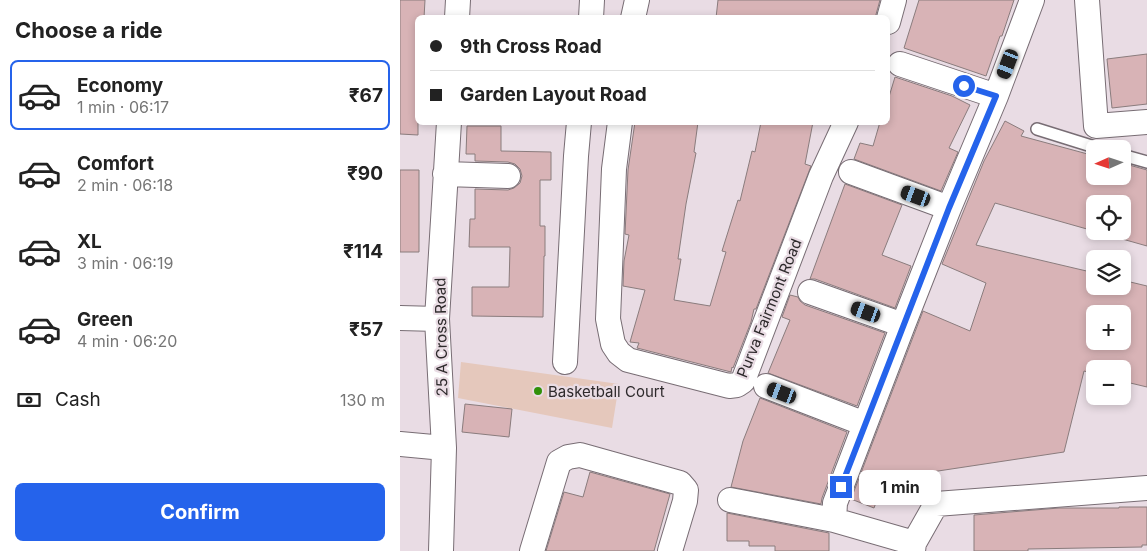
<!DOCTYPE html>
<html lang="en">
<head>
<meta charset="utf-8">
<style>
  body { margin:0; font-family:Inter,sans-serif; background:#f2f2f2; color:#222; height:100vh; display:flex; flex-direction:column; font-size:19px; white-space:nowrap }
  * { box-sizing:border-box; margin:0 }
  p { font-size:16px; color:#767676 }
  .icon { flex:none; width:28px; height:28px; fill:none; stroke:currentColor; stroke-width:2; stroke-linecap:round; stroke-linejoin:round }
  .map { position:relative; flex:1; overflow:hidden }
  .panel { display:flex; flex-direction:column; background:#fff; width:400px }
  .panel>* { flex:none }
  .top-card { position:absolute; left:15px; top:15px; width:475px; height:110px; border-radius:8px; box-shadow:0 2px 8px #0003; display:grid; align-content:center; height:110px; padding:0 15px; background:#fff }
  .needle { width:32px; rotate:267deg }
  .controls { position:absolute; left:686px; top:140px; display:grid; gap:10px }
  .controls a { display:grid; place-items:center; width:45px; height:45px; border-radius:8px; background:#fff; box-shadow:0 2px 8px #0003; font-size:25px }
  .end { position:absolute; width:22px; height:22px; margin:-11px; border:6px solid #2563eb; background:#fff; box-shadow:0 0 0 2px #fff }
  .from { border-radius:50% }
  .bubble { position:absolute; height:35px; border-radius:8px; background:#fff; box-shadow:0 2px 8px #0003; font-size:16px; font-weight:700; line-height:35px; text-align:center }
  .car { position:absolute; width:15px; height:30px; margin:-15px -8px; border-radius:6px; box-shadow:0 0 4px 1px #0007; background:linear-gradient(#222 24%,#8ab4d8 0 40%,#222 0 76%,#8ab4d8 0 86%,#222 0) }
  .top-card b { display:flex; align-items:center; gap:18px; height:48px; font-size:19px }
  .top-card b+b { border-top:1px solid #e0e0e0 }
  .top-card i { width:12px; height:12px; background:#222 }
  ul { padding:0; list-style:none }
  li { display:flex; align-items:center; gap:15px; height:70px; margin:0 10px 8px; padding:0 5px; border:2px solid transparent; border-radius:8px }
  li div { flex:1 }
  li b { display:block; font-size:19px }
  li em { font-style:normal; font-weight:700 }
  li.current { border-color:#2563eb }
  li>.icon { width:45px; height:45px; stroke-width:1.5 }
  h2 { padding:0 15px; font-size:22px; line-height:60px }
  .pay { display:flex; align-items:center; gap:12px; height:55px; padding:0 15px; font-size:19px }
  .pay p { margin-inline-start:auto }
  .primary-button { display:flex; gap:10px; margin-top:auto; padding:10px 15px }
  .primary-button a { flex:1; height:58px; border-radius:8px; background:#2563eb; color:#fff; font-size:20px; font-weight:700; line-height:58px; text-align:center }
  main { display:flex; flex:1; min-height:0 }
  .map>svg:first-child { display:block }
  .green { fill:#e5c8bc }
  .building { fill:#d8b3b6; stroke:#8a7c7d; fill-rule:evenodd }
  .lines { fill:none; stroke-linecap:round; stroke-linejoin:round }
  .service-casing { stroke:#786d74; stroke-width:14 }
  .minor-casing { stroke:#786d74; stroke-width:26 }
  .service { stroke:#fff; stroke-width:11 }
  .minor { stroke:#fff; stroke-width:24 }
  .route { stroke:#2563eb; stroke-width:6 }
  .poi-dot { fill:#319009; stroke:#e9dce4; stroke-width:2 }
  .labels { text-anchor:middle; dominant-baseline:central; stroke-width:4.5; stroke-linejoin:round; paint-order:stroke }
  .street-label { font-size:15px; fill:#2e2a2c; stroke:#e9dce4 }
  .poi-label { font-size:15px; fill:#2e2a2c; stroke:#e9dce4; text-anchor:start }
</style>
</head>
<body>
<main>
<section class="panel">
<h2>Choose a ride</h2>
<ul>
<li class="current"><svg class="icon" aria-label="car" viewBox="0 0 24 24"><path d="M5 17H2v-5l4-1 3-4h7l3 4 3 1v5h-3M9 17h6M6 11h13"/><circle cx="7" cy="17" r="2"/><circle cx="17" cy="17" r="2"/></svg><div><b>Economy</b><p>1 min · 06:17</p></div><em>₹67</em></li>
<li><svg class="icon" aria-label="car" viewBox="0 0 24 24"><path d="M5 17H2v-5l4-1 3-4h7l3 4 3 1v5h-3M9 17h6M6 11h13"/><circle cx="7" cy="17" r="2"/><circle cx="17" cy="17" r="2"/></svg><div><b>Comfort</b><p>2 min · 06:18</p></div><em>₹90</em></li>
<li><svg class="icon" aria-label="car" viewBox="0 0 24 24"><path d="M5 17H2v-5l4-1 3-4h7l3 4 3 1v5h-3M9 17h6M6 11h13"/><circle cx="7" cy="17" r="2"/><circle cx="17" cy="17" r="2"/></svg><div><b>XL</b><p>3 min · 06:19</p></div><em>₹114</em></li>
<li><svg class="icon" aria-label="car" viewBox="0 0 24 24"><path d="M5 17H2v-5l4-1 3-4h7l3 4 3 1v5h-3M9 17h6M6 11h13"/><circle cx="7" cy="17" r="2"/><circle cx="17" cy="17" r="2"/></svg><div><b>Green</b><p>4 min · 06:20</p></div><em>₹57</em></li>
</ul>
<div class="pay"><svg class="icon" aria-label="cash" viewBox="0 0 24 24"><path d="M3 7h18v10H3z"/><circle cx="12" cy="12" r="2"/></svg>Cash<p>130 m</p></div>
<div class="primary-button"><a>Confirm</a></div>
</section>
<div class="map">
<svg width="747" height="551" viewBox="0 0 747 551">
  <rect width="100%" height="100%" fill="#e9dce4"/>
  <path class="green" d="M61 362 219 384 212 428 58 398Z"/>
  <path class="building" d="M0 0H25L24 18H18V135L0 134Z
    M318 0H480L475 18H316Z
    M519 0H614L602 36H600L586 76 504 48Z
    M747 54V104L712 108 707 59Z
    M495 77 552 96 570 105 549 148 558 152 541 191 454 159 460 143 473 146 480 122H488V100Z
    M605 121 624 131 621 136 695 156V176H722V163L747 170V246L595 203 576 245 695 273V286H722V280L747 286V387L722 381V369H695V374L684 371 664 452 485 479 474 508 451 499 523 311 570 331 586 283 542 264 584 161ZM695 204H722V231H695ZM695 314H722V341H695Z
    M235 122H298L294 152 296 153 286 204 278 259H281L274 300 310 306 326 252 322 251 338 200 340 201 352 151 355 152 361 122H413L405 164 411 166 356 309H354L351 322 333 368 332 367 331 372 237 348 239 343 230 342 245 290 223 286 224 261 229 235 225 234 228 170Z
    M67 126H101V151L151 152V180H140V226H145V256H144L143 317 72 316V287H109L110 247H69L70 219H75V189L108 190 114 188 120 183 122 176 120 169 115 164 108 162 75 161V154H66Z
    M0 170H19V252H0Z
    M445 184 502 205 482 255 511 266 495 308 415 279H410Z
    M390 295 398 297 400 301 405 305 485 333 457 406 368 373 390 320 382 317Z
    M360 398 447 432 422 498 421 504 331 487 343 441Z
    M65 404 112 409 109 437 62 432Z
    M190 472 270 494 254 551H146L164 492 183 497Z
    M719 507H747V545H742V547L628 549V551H574V515L659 508H719Z
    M327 513 429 533V551H375V546H349V541H327Z"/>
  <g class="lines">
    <g class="service-casing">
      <path id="service" d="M637 129 701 149
        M722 155 747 162"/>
    </g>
    <g class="minor-casing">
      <path id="minor" d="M687 0 696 126 747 122
        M57 18 58 0
        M191 18 192 0
        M233 18 237 0
        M488 22 494 0
        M500 64 596 96
        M220 122 214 169 208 319 213 344 219 353 228 360 329 386 337 385 343 381 421 176 446 122
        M451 172 549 208
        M45 174 108 176
        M410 292 503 325
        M0 318 37 319
        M165 362 176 156 179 122
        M366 386 465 424
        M0 444 44 448
        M330 500 434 520
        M514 543 536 504 747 488
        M41 551 44 448 37 319 49 122
        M132 551 159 462 168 457 180 455 280 483 286 490 285 501 270 551
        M513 551 514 543 434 520 435 503 503 325 549 208 596 96 632 0"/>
    </g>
    <use href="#service" class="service"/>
    <use href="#minor" class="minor"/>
  </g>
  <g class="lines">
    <path class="route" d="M441 487 549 208 596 96 564 86"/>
  </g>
  <circle class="poi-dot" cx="138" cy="391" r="5"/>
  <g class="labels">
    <g class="street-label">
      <text transform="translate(369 308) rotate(-68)">Purva Fairmont Road</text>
      <text transform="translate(41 337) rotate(-91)">25 A Cross Road</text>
    </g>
    <g class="poi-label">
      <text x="148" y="391">Basketball Court</text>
    </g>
  </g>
</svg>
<div class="controls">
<a><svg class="needle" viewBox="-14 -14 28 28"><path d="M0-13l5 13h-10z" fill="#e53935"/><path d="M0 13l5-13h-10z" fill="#767676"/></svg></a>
<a><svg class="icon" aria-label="locate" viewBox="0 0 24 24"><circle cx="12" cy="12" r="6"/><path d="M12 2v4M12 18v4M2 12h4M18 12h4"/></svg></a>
<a><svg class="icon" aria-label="layers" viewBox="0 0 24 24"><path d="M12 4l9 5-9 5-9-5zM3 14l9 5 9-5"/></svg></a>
<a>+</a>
<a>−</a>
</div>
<i class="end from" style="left:564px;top:86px"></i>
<i class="end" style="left:441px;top:487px"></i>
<div class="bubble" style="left:459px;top:470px;width:82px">1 min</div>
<i class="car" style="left:608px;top:64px;rotate:201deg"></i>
<i class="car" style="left:516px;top:196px;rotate:290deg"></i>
<i class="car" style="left:466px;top:312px;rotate:290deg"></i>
<i class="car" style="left:382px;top:393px;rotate:291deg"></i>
<div class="top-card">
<b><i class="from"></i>9th Cross Road</b>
<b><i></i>Garden Layout Road</b>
</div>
</div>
</main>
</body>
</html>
